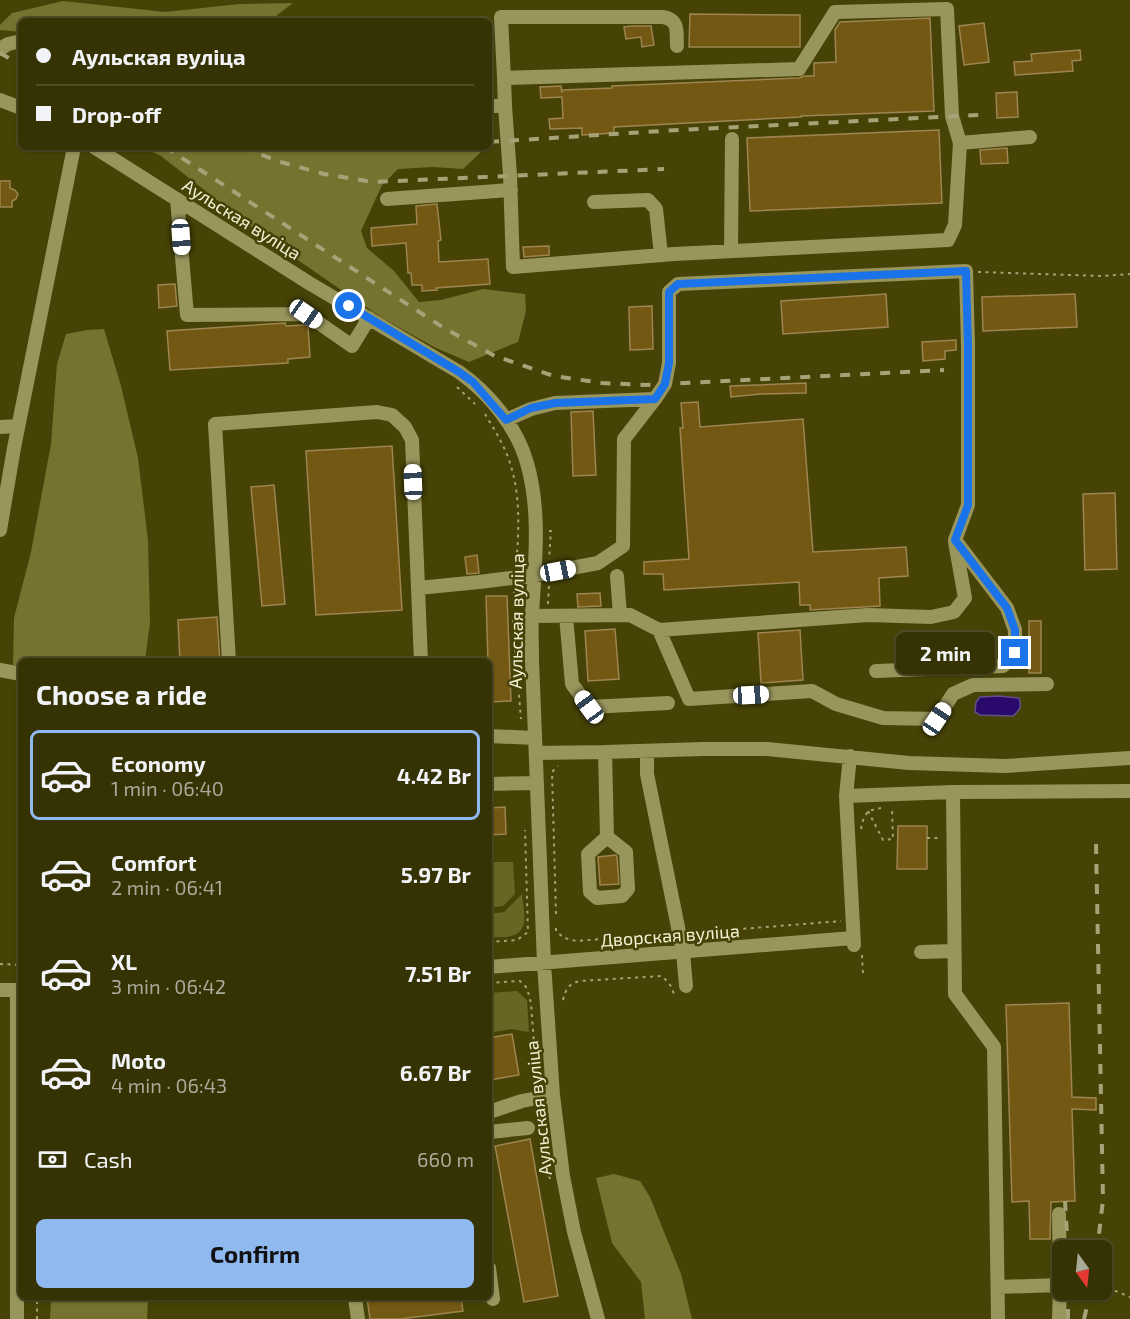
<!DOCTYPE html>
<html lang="en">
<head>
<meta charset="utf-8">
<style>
  body { margin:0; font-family:"Exo 2",sans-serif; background:#403e13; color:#f1f3f6; height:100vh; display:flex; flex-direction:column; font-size:22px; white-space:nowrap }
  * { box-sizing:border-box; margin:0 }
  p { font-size:20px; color:#aaaa9a }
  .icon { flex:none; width:33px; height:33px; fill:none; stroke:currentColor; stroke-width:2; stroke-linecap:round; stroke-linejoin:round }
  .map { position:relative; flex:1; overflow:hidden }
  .drawer { position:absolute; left:18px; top:658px; width:474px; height:642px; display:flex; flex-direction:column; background:#353204; border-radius:9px; box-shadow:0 2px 4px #0004,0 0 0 2px #4f4d26 }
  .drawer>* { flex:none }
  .guide { position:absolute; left:18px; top:18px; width:474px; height:132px; border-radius:9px; box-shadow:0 2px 4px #0004,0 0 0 2px #4f4d26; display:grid; align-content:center; height:132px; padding:0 18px; background:#353204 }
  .needle { width:39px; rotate:165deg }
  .controls { position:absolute; left:1052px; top:1240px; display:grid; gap:12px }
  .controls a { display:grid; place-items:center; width:60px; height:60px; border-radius:9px; background:#353204; box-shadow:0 2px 4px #0004,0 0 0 2px #4f4d26; font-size:30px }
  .end { position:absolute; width:27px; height:27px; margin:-14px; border:8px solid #1a73e8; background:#fff; box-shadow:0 0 0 3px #fff }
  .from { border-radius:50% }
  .bubble { position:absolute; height:42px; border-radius:9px; background:#353204; box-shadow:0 2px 4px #0004,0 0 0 2px #4f4d26; font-size:20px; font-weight:700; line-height:42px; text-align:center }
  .car { position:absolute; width:18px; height:36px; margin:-18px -9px; border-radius:8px; box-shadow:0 0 4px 2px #0007; background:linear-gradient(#fff 24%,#345 0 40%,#fff 0 76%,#345 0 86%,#fff 0) }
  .guide b { display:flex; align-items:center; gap:21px; height:57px; font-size:22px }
  .guide b+b { border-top:2px solid #4f4d26 }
  .guide i { width:15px; height:15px; background:#f1f3f6 }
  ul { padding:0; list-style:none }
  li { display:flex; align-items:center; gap:18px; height:90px; margin:0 12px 9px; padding:0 6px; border:3px solid transparent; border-radius:9px }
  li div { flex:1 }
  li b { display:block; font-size:22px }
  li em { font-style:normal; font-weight:700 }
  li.current { border-color:#90b9f0 }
  li>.icon { width:54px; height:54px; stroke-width:1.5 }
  h2 { padding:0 18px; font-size:27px; line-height:72px }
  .pay { display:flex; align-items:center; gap:15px; height:66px; padding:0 18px; font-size:22px }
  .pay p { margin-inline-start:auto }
  .action { display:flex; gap:12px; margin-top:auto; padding:12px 18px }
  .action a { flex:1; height:69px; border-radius:9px; background:#90b9f0; color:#111; font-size:24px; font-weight:700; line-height:69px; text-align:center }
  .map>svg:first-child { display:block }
  .green { fill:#696524 }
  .forest { fill:#76722f }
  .water { fill:#29096b; stroke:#654f8a; stroke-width:1.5 }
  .building { fill:#735813; stroke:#9c8550; stroke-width:1.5 }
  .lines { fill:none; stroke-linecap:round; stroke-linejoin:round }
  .path { stroke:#a4a277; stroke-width:2; stroke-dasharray:3 4.5; stroke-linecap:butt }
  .minor { stroke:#98955d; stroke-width:14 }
  .rail { stroke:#a5a377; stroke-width:4; stroke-dasharray:10 10; stroke-linecap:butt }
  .route { stroke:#1a73e8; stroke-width:8 }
  .labels { text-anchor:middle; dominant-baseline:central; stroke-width:5; stroke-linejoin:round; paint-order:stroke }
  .street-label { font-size:18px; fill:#f1f1d4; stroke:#474306 }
</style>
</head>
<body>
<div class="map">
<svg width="1130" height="1319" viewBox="0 0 1130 1319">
  <rect width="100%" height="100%" fill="#474306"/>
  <path class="green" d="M489 862H513L515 894 503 906 489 908Z
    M522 894C523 907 530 929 514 935 508 938 496 937 489 937V914L504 912Z
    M517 991 527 1000 529 1032 511 1029 489 1033V993Z"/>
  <path class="forest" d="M63 1 165 12 239 4 293 3 277 15V21H21V32L0 30V25L12 13Z
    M143 147H483L481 152 463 169 433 167 398 169 382 185 361 231 367 248 394 271 419 302 441 300 483 289 525 294 526 311 518 342 469 362 436 348 382 318 263 236 161 156Z
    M104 329 121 386 138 458 148 540 150 622 145 661 21 662V668L13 665 14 618 31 552 51 444 57 364 66 334 87 330Z
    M614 1174 640 1181 650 1197 681 1274 692 1319H645L641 1282 612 1243 596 1178Z
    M51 1298H148L147 1319H50Z"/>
  <path class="water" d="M999 696 1019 698C1022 707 1020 710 1013 716L980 715 975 712 976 702 980 697Z"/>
  <path class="building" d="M690 14 800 15V47H689Z
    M930 18 934 111 801 116V117L614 127V133L582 135V128L550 129 549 119 563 118 562 97 541 98 540 87 561 86 562 93V90L612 88V86L799 78 804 76H814V63L836 62 835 30 840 22Z
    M984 23 989 62 964 65 959 26Z
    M632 26H651L654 45 642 47 641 37 626 39 624 27Z
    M1080 50 1081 60 1072 61 1073 71 1015 75 1014 62 1032 61 1031 54Z
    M1017 92 1018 117 997 118 996 93Z
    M939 130 942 203 750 211 747 138Z
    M1007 148 1008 163 981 164 980 150Z
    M0 181H10V188L15 190 18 194 16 199 12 201V207H0Z
    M437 204 441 240 438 241 439 262 488 259 490 284 436 288 437 290 422 291V285H412L411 273H408L406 243 372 246 371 228 417 224 416 206Z
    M549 246V255L524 257 523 247Z
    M175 284 177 306 159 308 158 285Z
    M886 294 888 327 783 334 781 301Z
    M1075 294 1077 327 983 331 982 297Z
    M652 306 653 349 630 350 629 307Z
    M285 323 286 326 305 325 308 326 310 357 288 359V363L170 370 167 331Z
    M956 340V350L945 351V359L923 361 922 342Z
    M806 383V393L761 394 731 397 730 386Z
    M698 402 700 427 803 419 813 552 906 547 908 576 879 578 880 606 810 610V605H800L799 582 664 590 663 574H644V562L689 559 680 428H683L681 403Z
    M593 411 596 475 573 476 571 412Z
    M392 446 402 610 316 615 306 451Z
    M274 485 285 604 262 606 251 487Z
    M1115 493 1117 569 1085 570 1083 494Z
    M477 555 479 573 467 574 465 557Z
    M600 593 601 606 578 607 577 594Z
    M486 596H507L511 701 489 702V662H488Z
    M217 617 220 662H180L178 620Z
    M1029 621H1041V673H1029Z
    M615 629 619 679 588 681 585 631Z
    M800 630 803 680 761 683 758 633Z
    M505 807 506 834 489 835V808Z
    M898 826H927V869H897Z
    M616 855 617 857 619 884 600 885 598 857Z
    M1069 1003 1072 1097 1096 1098V1110L1072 1109 1075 1201 1051 1202 1050 1239H1030L1029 1201 1012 1202 1006 1005Z
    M512 1034 519 1075 489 1080V1038Z
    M530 1139 558 1296 524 1302 495 1146Z
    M367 1298H461L463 1311 400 1319H370Z"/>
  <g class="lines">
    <path class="path" d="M978 272 1103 276 1130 274
      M457 387 475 404
      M485 414C494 429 503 443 509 460 521 494 519 531 516 566
      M549 531H551L549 559
      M514 590 513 626 521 719
      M548 604 549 586
      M868 811 883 840 893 839 892 807
      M861 829 863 820 868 811 881 808
      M927 838H942
      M556 914 552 772 558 766
      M556 928V931L564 938 576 941 668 934
      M691 933 841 921
      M489 942 517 940 528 932 525 830
      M862 955 863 973
      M0 964 21 965
      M489 983 520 981 527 988 531 1003 537 1084
      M563 1000C566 988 569 984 580 981L661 976C668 981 672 986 674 995
      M539 1111 540 1123
      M541 1132 542 1146 550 1179
      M1101 1285 1130 1297
      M37 1319V1298"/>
    <path class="minor" d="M0 49 8 44 21 41
      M504 78 501 17H663C680 20 676 32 677 46
      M0 100 21 108
      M489 106H505L510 175 513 267 674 254 948 240 955 225 960 143 1030 137
      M505 106 504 78 799 69 835 12 947 9 952 116 960 143
      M94 147 309 283 459 372C489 393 517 427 527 463 541 511 535 564 532 614 531 629 532 644 532 660L544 963 553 1095 563 1176 574 1232 598 1319
      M177 199 187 315 306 314 352 346 369 318
      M387 199 511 190
      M594 202 648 200 656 209 661 255
      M731 251 732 139
      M506 420 531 409 555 403 655 399
      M0 427 18 426
      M0 530 14 448 74 147
      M617 576 620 615
      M418 588 479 582 535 575 598 563 623 546 624 439 655 399 665 384 669 363V292L678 284 966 271 968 346V505L955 540 1007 608 1015 630V653L1003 666 876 671
      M532 616 630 615 659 630 868 615 931 617 954 612 965 598 955 542
      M566 616 572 684 589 707 668 703
      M659 630 689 699 812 691 836 704 883 718 937 719 953 694 973 685 1047 684
      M229 662 215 424 377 412 392 415 405 427 412 440 421 662
      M0 670 21 674
      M489 736 535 738
      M647 751V774L683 952 686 986
      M605 752 607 837 626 852 628 889 622 896 597 898 590 892 588 854 607 837
      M536 753 605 752 703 749H767L909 763 1005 766 1130 758
      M850 756 846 796 854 945
      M489 784 537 783
      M953 792 955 994 994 1047 998 1319
      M846 796 953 792 1130 791
      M921 952 954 951
      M489 967 853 938
      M0 990H21
      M17 990V1319
      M489 1112 522 1101 553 1095
      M489 1132 528 1128
      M489 1268 493 1299
      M998 1287 1060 1285
      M355 1298 358 1319
      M1059 1319 1060 1285 1059 1214"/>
    <path class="rail" d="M0 53 21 65
      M489 142 661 131 980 115
      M165 147 444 328 495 356 554 376 602 383 645 385 944 370
      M243 147 277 161 324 174 373 182 664 169
      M294 147C336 150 378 150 421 147
      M1096 844 1103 1200 1097 1251
      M1065 1201 1068 1251
      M1068 1319V1290
      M1084 1319 1091 1290"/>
  </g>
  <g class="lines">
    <path class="route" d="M349 306 459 372 473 382 506 420 531 408 555 403 655 399 665 384 669 363V292L678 284 966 271 968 346V505L955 540 1007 608 1015 630V653"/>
  </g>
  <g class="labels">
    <g class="street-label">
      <text transform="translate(242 219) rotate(32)">Аульская вуліца</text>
      <text transform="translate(516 621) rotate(-89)">Аульская вуліца</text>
      <text transform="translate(670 935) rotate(-4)">Дворская вуліца</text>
      <text transform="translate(538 1108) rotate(-96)">Аульская вуліца</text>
    </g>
  </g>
</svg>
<div class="controls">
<a><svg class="needle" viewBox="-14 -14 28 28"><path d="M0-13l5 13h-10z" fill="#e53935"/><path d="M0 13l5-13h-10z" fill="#aaaa9a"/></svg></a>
</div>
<i class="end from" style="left:349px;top:306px"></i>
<i class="end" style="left:1015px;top:653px"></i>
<div class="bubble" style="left:896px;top:632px;width:99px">2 min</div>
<i class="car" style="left:181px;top:237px;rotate:176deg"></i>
<i class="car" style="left:306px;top:314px;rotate:125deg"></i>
<i class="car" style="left:413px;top:482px;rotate:358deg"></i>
<i class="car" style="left:558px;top:571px;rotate:79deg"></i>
<i class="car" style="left:751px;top:695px;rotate:87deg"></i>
<i class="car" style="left:589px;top:707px;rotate:324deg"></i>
<i class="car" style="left:937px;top:719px;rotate:34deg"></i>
<div class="guide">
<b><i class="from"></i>Аульская вуліца</b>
<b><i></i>Drop-off</b>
</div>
<section class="drawer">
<h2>Choose a ride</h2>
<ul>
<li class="current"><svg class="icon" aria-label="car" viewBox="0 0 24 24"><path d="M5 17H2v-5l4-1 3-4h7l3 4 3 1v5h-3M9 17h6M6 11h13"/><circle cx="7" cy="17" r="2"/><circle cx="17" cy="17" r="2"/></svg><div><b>Economy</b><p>1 min · 06:40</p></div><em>4.42 Br</em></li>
<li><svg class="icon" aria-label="car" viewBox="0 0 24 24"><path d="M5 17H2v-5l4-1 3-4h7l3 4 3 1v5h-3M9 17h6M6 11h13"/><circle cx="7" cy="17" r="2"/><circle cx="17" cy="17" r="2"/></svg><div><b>Comfort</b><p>2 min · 06:41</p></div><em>5.97 Br</em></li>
<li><svg class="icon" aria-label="car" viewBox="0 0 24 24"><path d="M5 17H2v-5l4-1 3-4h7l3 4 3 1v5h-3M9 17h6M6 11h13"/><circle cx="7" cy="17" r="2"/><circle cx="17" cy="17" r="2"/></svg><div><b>XL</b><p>3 min · 06:42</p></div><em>7.51 Br</em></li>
<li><svg class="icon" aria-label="car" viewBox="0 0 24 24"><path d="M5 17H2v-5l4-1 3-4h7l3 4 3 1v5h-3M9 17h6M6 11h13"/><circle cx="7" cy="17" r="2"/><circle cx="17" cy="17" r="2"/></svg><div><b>Moto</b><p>4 min · 06:43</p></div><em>6.67 Br</em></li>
</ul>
<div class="pay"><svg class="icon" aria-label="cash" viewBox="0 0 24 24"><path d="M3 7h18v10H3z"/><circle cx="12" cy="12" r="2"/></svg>Cash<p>660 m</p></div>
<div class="action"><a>Confirm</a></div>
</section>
</div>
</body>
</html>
